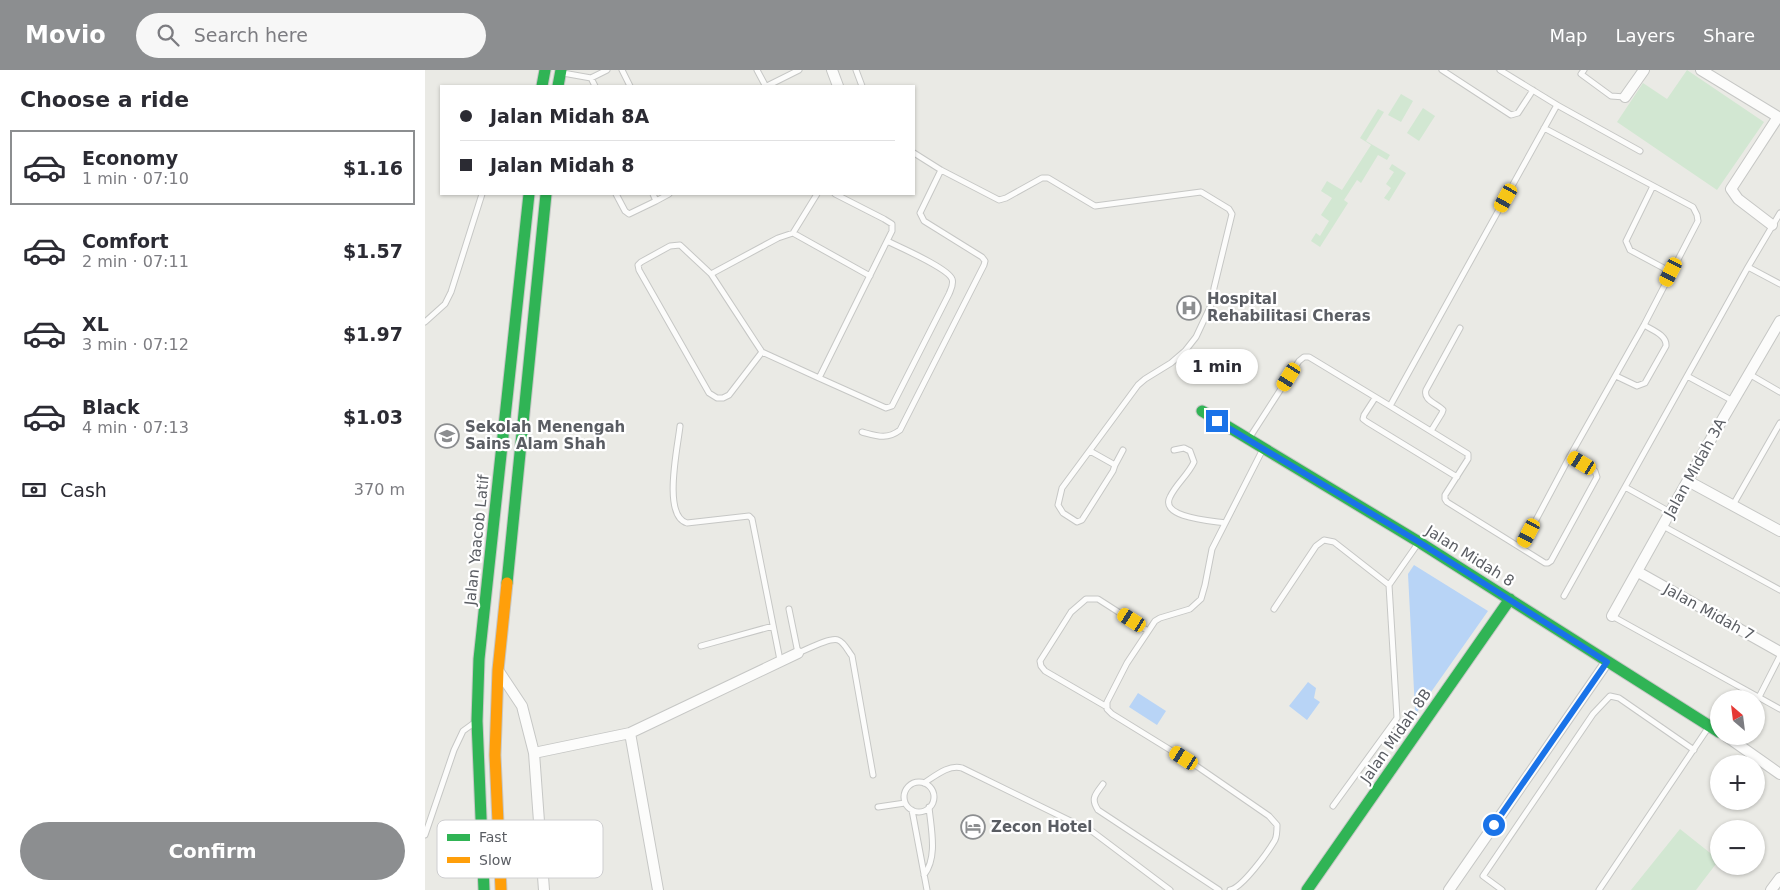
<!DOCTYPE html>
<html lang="en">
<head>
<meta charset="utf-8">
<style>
  body { margin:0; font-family:"DejaVu Sans",sans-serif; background:#f7f7f7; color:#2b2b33; height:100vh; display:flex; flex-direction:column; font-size:19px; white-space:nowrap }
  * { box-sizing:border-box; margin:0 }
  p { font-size:16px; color:#7c7c81 }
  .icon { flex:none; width:28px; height:28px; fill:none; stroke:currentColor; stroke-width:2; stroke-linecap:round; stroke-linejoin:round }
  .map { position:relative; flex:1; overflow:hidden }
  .details { display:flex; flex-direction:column; background:#fff; width:425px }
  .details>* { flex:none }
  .banner { position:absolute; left:15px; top:15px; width:475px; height:110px; border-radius:0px; box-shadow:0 1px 4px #0004; display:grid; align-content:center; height:110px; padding:0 20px; background:#fff }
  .needle { width:32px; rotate:332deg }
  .controls { position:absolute; left:1285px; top:620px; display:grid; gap:10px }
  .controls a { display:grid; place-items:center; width:55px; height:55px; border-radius:50%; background:#fff; box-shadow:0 1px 4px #0004; font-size:25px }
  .end { position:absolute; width:22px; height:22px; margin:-11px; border:6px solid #1a73e8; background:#fff; box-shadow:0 0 0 2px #fff }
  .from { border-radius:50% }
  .bubble { position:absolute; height:35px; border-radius:18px; background:#fff; box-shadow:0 1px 4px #0004; font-size:16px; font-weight:800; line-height:35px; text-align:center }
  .car { position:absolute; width:15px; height:30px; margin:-15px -8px; border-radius:6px; box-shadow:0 0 4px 1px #0007; background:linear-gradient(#f5c518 24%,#345 0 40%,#f5c518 0 76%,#345 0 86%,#f5c518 0) }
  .banner b { display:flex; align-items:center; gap:18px; height:48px; font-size:19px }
  .banner b+b { border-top:1px solid #e1e1e2 }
  .banner i { width:12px; height:12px; background:#2b2b33 }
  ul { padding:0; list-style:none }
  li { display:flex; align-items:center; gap:15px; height:75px; margin:0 10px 8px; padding:0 10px; border:2px solid transparent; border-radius:0px }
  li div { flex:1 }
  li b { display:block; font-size:19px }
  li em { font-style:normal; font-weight:800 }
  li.selected { border-color:#8c8e90 }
  li>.icon { width:45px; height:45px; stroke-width:1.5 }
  h2 { padding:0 20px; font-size:22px; line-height:60px }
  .pay { display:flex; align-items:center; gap:12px; height:55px; padding:0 20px; font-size:19px }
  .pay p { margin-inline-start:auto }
  .cta { display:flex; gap:10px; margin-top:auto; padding:10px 20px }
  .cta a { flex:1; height:58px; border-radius:30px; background:#8c8e90; color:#fff; font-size:20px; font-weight:800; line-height:58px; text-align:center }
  header { display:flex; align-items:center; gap:30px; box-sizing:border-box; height:70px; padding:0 25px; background:#8c8e90; color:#fff }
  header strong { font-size:24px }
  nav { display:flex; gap:28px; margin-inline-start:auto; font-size:18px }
  .search { width:350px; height:45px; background:#f7f7f7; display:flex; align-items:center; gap:12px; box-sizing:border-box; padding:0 18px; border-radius:28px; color:#7c7c81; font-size:19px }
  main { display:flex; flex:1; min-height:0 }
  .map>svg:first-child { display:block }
  .green { fill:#d2e7d2 }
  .water { fill:#b8d4f6 }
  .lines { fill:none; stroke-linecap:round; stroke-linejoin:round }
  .lane-casing { stroke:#c6c7c5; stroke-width:7 }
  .street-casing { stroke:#c6c7c5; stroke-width:12 }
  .fast-casing { stroke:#c7c7c6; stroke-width:13 }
  .slow-casing { stroke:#c7c7c6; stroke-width:13 }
  .lane { stroke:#fcfcfb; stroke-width:5 }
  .street { stroke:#fcfcfb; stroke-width:10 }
  .fast { stroke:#30b455; stroke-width:11 }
  .slow { stroke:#ff9f0a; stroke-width:11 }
  .route { stroke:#1a73e8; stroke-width:6 }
  .labels { text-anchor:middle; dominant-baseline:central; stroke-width:4.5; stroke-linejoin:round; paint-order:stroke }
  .poi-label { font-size:15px; font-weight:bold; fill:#5a5d63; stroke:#fff; text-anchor:start }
  .street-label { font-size:15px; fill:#5a5d63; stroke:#fff }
  .key { fill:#fff; stroke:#ceced0; stroke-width:1 }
  .key-label { font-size:14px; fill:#5a5d63 }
</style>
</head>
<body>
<header>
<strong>Movio</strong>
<div class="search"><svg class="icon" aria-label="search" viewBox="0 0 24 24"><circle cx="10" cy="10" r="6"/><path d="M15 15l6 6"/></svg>Search here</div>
<nav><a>Map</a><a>Layers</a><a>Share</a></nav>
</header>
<main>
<section class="details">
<h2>Choose a ride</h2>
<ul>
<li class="selected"><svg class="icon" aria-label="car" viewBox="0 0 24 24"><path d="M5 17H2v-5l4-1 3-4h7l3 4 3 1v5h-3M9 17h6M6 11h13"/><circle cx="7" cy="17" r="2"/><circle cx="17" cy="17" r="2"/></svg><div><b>Economy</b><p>1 min · 07:10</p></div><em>$1.16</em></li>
<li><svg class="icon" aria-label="car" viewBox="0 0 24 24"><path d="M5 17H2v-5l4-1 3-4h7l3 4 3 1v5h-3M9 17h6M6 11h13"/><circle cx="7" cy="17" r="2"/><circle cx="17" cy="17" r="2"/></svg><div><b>Comfort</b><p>2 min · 07:11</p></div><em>$1.57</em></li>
<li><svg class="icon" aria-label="car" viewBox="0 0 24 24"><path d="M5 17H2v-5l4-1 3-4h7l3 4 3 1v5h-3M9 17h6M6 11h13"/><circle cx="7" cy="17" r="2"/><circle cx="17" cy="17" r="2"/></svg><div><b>XL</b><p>3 min · 07:12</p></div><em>$1.97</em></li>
<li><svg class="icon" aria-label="car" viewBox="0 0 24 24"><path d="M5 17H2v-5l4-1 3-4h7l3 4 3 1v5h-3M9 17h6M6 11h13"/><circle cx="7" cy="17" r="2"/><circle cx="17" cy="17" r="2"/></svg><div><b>Black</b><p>4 min · 07:13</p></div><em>$1.03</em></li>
</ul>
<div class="pay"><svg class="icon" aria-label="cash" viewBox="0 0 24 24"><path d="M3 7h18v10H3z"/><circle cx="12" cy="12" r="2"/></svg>Cash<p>370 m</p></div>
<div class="cta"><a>Confirm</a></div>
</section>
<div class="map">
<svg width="1355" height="820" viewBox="0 0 1355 820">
  <rect width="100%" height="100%" fill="#eaeae5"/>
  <path class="green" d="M1262 0 1339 52 1292 120 1192 52 1218 13 1242 29Z
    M976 24 988 31 976 52 963 45Z
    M998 38 1010 46 994 71 982 63Z
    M953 39 959 42 941 71 965 85 962 90 953 85 936 113 932 110 919 130 923 133 895 177 886 171 891 163 895 166 904 151 896 145 907 128 896 121 902 111 917 120 946 75 935 68Z
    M967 94 981 103 964 131 959 128 966 118 961 114 969 102 964 99Z
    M1255 759 1294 790 1271 820H1206Z"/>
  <path class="water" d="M989 495 1063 541 992 642 990 640 983 504Z
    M883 612 891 618 889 628 895 632 882 650 864 636Z
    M713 623 741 641 732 655 704 637Z"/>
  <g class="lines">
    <g class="lane-casing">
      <path id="lane" d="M197 0 205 16
        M332 0 340 15 342 16 374 0
        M431 0 437 16
        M1017 0 1086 45 1093 43 1108 20
        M1159 0 1156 4 1186 26 1200 27
        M138 3 166 8 170 16
        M166 8 182 0
        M1132 35 1215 81
        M489 83 516 100 574 130 581 128 617 108H623L670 136 776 122 804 139 807 144 789 218 787 233 771 267 760 281 746 293 720 309 713 315 637 418 633 435 638 443 652 452 657 450 688 401 690 395 698 380
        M1228 116 1201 171 1205 180 1246 202
        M191 124 200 141 204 144 231 131
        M228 124 231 131 244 124
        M368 163 445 206
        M1323 197 1355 214
        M286 204 353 168 368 163 392 124
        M0 252 20 234 26 222 57 124
        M337 282 304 325 298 328H292L284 323 214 200 213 195 216 192 245 176 255 175 286 204 337 282 394 308 467 161V154L459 149 410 124
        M1324 304 1355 322
        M1191 306 1212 316 1220 313 1241 276C1242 265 1227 260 1219 255
        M1262 306 1308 331
        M394 308 461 338 467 336 524 224C526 219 529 214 527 209 523 198 474 177 462 171
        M950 328 939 345 938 349 942 352 1032 407
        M965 336 1043 384V389L1020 425V429L1022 432 1120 493H1123L1126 491 1172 407 1170 401 1145 386
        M255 356C253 376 237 446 262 453L324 446 327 449 355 590
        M1006 361 1017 343 1018 340C1011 333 998 330 1001 320L1035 258
        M437 362C452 366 462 370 475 360L559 195 560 191 557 187 499 151 495 143 516 100
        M825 367 874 291 879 287H884L965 336 1132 35 1075 0
        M749 380 759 378 765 381 769 392C763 405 751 414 745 427 734 448 789 451 800 453
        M665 381 690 395
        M1200 417 1245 442
        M1308 435 1355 353
        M1238 456 1355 520
        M1096 478 1145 386 1219 255 1273 151 1272 145 1268 137 1119 58
        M1139 526 1323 197 1355 143
        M364 539 373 583C381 580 405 567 413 570 419 572 423 581 427 586L448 705
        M849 539 891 476 899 470 909 472 964 515
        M1187 546 1355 639
        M276 576 348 556
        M1334 627 1355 586
        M682 637 620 601 616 596 615 591 646 542 661 529H673L723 561
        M479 727a15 15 0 1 1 30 0a15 15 0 1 1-30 0Z
        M499 713C510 706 524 694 537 698L668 762 745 820
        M678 714C671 724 665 728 673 740L794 820
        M908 736 972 648 964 515 994 472
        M453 737 480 733
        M487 740 502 820
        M0 765 29 680 38 661 49 653
        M499 805C513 787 506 759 504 737
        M805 820C817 818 843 782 850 770 852 766 852 760 852 755L844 746 773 697 687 644 682 639V632L702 593 730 551 735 548 765 539 776 529 780 515 787 479 838 379
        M1077 820 1058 806 1168 644 1185 626 1194 628 1269 680
        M1174 820 1283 658"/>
    </g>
    <g class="street-casing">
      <path id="street" d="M407 0 413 16
        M1276 0 1355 48
        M1200 27 1219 0
        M1347 155 1313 129 1306 119 1353 47
        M1263 411 1355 461
        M1213 502 1355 582
        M1187 546 1286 369 1355 251
        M73 600 97 636 109 683 119 820
        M205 663 233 820
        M1301 666 1355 704
        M109 683 205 663 373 583
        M1024 820 1182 592
        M1346 820 1355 808"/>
    </g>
    <g class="fast-casing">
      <path id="fast" d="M117 16 120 0
        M133 16 136 0
        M777 341 994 472 1294 662
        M82 513 121 124
        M59 820 52 651 54 589 104 124
        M882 820 1085 529"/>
    </g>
    <g class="slow-casing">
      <path id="slow" d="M76 820 70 685 73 600 82 513"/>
    </g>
    <use href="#lane" class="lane"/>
    <use href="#street" class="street"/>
    <use href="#fast" class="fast"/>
    <use href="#slow" class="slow"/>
  </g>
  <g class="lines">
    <path class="route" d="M792 351 994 472 1182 592 1069 755"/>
  </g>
  <defs>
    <g id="hospital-ring" transform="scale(1.25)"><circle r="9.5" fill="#fff" stroke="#8c8e90" stroke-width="1.5"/><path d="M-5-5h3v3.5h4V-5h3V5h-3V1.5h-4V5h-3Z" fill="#8c8e90"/></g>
    <g id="school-ring" transform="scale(1.25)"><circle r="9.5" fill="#fff" stroke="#8c8e90" stroke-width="1.5"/><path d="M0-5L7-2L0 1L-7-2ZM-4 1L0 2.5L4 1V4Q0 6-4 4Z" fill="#8c8e90"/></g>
    <g id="hotel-ring" transform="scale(1.25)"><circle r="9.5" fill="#fff" stroke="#8c8e90" stroke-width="1.5"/><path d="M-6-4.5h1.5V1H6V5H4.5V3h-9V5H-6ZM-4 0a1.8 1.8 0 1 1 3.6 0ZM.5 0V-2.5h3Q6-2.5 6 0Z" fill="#8c8e90"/></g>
  </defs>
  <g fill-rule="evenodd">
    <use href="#hospital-ring" x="764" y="238"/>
    <use href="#school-ring" x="22" y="366"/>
    <use href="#hotel-ring" x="548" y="757"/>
  </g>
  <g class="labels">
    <g class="poi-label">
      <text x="782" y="229">Hospital<tspan x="782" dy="17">Rehabilitasi Cheras</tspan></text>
      <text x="40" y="357">Sekolah Menengah<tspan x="40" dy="17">Sains Alam Shah</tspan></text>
      <text x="566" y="757">Zecon Hotel</text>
    </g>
    <g class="street-label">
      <text transform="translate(1270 398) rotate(-61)">Jalan Midah 3A</text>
      <text transform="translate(52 470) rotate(-84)">Jalan Yaacob Latif</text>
      <text transform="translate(1045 486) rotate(32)">Jalan Midah 8</text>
      <text transform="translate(1284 542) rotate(29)">Jalan Midah 7</text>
      <text transform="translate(971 666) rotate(-55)">Jalan Midah 8B</text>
    </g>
  </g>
  <rect x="12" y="750" width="166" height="58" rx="8" class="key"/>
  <rect x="22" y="764" width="23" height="7" fill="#30b455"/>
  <rect x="22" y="787" width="23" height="6" fill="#ff9f0a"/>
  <g class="key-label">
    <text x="54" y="772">Fast</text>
    <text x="54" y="795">Slow</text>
  </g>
</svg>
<div class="controls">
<a><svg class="needle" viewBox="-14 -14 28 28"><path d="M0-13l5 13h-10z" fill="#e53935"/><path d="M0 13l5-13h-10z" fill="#7c7c81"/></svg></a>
<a>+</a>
<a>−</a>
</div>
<i class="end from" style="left:1069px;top:755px"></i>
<i class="end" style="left:792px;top:351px"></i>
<div class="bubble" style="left:751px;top:279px;width:82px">1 min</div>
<i class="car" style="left:1081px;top:128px;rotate:209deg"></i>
<i class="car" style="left:1246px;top:202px;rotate:207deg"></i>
<i class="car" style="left:864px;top:307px;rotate:212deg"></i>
<i class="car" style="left:1157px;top:393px;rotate:301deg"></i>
<i class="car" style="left:1104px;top:463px;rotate:208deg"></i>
<i class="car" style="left:707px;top:550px;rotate:302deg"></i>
<i class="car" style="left:759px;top:688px;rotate:302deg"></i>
<div class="banner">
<b><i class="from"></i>Jalan Midah 8A</b>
<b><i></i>Jalan Midah 8</b>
</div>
</div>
</main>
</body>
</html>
